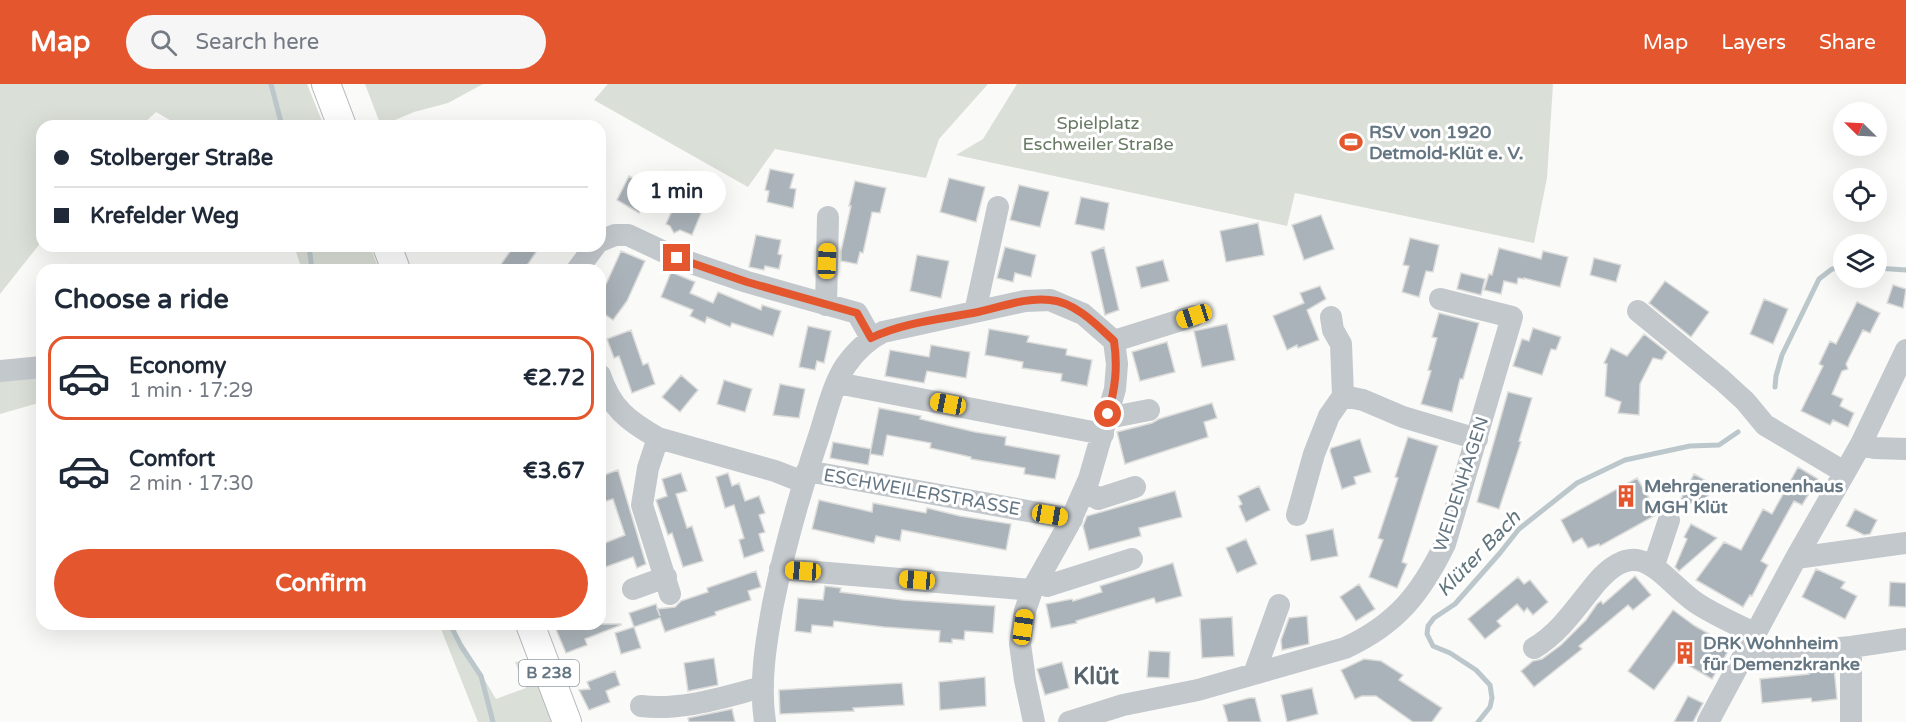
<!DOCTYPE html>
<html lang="en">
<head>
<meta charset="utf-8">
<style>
  body { margin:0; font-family:"Varela Round",sans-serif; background:#f6f6f7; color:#1f2937; height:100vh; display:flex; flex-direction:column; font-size:22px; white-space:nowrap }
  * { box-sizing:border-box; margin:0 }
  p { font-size:20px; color:#747a83 }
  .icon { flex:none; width:33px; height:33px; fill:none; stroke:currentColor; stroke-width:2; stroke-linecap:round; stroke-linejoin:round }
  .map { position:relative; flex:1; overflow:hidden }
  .drawer { position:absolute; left:36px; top:180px; width:570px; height:366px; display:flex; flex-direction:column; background:#fff; border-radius:18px; box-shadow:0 6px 24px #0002 }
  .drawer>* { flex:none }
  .hud { position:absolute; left:36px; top:36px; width:570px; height:132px; border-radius:18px; box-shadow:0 6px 24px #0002; display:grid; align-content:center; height:132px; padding:0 18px; background:#fff }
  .needle { width:39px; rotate:294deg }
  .fabs { position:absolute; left:1833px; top:18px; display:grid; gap:12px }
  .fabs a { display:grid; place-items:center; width:54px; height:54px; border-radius:50%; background:#fff; box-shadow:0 6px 24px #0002; font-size:30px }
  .end { position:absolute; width:27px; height:27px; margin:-14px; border:8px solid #e4572e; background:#fff; box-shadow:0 0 0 3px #fff }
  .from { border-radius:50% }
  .bubble { position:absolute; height:42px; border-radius:21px; background:#fff; box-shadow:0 6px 24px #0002; font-size:20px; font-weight:800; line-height:42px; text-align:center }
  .car { position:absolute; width:18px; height:36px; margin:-18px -9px; border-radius:8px; box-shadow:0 0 4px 2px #0007; background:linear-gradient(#f5c518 24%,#345 0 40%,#f5c518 0 76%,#345 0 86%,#f5c518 0) }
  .hud b { display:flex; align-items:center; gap:21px; height:57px; font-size:22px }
  .hud b+b { border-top:2px solid #e0e1e3 }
  .hud i { width:15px; height:15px; background:#1f2937 }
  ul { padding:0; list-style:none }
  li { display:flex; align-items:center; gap:18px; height:84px; margin:0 12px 9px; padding:0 6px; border:3px solid transparent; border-radius:18px }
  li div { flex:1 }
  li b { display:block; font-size:22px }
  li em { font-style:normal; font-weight:800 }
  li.selected { border-color:#e4572e }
  li>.icon { width:54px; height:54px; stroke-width:1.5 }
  h2 { padding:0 18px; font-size:27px; line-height:72px }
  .action { display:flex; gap:12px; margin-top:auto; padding:12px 18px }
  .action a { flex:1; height:69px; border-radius:36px; background:#e4572e; color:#fff; font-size:24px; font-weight:800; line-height:69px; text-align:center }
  header { display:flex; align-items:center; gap:36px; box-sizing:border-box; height:84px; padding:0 30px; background:#e4572e; color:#fff }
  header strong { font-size:28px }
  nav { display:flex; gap:33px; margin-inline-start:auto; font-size:21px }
  .search { width:420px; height:54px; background:#f6f6f7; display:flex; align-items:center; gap:15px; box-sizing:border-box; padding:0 21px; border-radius:33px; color:#747a83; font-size:22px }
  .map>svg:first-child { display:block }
  .green { fill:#dadfd7 }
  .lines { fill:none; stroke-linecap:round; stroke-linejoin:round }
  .stream { stroke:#bbc7cb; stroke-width:5 }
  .building { fill:#aab3b9; stroke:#dcdcda; stroke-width:1.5 }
  .major-casing { stroke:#b5babe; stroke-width:30 }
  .minor { stroke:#c3c8cc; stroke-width:22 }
  .major { stroke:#fff; stroke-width:28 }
  .route { stroke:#e4572e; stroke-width:8 }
  .labels { text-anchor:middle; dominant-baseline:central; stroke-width:6; stroke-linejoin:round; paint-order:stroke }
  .shield { fill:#fff; stroke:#939fa8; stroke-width:1.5 }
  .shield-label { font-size:16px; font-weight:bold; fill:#657683 }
  .park-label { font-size:18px; fill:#687a64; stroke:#fff }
  .poi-label { font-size:18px; font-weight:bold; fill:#657683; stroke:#fff; text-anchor:start }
  .street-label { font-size:18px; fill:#657683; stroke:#fff }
  .water-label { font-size:20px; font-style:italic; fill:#60757c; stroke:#fff }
  .district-label { font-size:24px; font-weight:bold; fill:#57646e; stroke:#fff }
</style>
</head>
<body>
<header>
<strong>Map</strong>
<div class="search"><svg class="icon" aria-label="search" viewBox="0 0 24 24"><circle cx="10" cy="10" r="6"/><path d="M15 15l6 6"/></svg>Search here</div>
<nav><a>Map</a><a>Layers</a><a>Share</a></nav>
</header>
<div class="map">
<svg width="1906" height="638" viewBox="0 0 1906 638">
  <rect width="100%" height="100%" fill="#fafaf8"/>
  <path class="green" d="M0 0H307L324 42H180L156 28 141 42H42V157L0 210Z
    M365 0H483L448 19 414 28 381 42Z
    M608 0H988L939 55 926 94 775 65 748 103 594 16Z
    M1017 0H1553L1547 94 1534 159 1295 109 1287 142 956 71 983 55Z
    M294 162H370L379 186H302Z
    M42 290V318L0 330V291Z
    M439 540H451L496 615 526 604 515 578 529 575 554 638H478Z"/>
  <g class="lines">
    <path class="stream" d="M271 0 282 42
      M309 162 312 186
      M1876 184 1906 186
      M1775 303 1776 292 1782 271 1819 195 1832 185 1844 184
      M450 540 461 562 481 592 493 638
      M1478 638 1490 623 1492 614 1490 601 1476 586 1450 569 1433 562 1427 550 1428 542 1434 534 1455 520 1500 469 1519 445 1577 399 1625 376 1690 362 1719 361 1738 348"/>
  </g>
  <path class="building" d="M770 85 794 90 790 104 796 105 793 124 767 118 769 107 765 106Z
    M629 92 652 105 639 129 617 116Z
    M949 94 985 103 976 138 940 128Z
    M855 97 886 104 880 129 872 128 863 169 860 168 857 180 841 177V167L851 122H849Z
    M1019 101 1049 108 1040 143 1010 136Z
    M679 111 704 122 692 151 680 146 674 149 670 142 666 140Z
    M1081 113 1109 119 1104 146 1075 140Z
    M1321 131 1334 165 1304 176 1292 141Z
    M1258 139 1264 171 1226 178 1220 147Z
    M756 151 781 156 778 170 782 171 779 185 765 182 764 186 749 183Z
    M1410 154 1439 161 1433 188 1426 187 1419 213 1402 208 1409 182 1403 181Z
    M514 162H540L524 186H497Z
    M1005 163 1036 171 1031 193 1015 189 1013 198 997 194Z
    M1104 163 1119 226 1105 231 1091 168Z
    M1499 164 1541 175 1543 167 1568 173 1560 203 1524 194V195L1518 194 1517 200 1504 197 1501 210 1484 206 1489 190 1492 191Z
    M621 167 645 177 627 217 613 236 600 227V209L607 198Z
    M917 171 949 177 941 214 910 207Z
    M1594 174 1621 181 1616 198 1590 191Z
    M1163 176 1169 197 1141 204 1136 183Z
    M671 188 695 198 690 209 713 219 718 208 761 226 762 221 781 227 773 252 732 239 730 243 707 233 705 239 690 232 693 226 661 213Z
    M1461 189 1485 195 1481 211 1457 205Z
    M1665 197 1709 228 1691 253 1649 219Z
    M1893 201 1906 205 1903 224 1887 219Z
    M1320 202 1326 215 1307 226 1319 256 1298 264 1297 261 1287 266 1273 232 1304 219 1300 209Z
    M1764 215 1788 225 1773 260 1750 250Z
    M1857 218 1880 229 1870 249 1863 246 1846 280 1848 285 1842 287 1832 310 1843 315 1840 322 1854 329 1848 343 1833 336 1830 341 1801 327 1823 282 1819 280 1830 257 1836 260Z
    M1439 229 1479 239 1463 295H1460L1452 328 1421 320 1431 287 1428 286 1437 254 1432 253Z
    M1227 240 1235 276 1202 283 1194 247Z
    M808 242 831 247 824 279 817 277 815 286 799 283Z
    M1533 244 1561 253 1556 266 1551 265 1542 291 1513 282 1522 255 1529 257Z
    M989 245 1029 252 1027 258 1067 265 1066 271 1092 276 1087 302 1061 297 1062 290 1022 284 1023 278 985 271Z
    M631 246 643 281 648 279 655 300 632 309 619 272 614 274 607 255Z
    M1644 250 1667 268 1662 276 1653 274 1640 300 1639 331 1618 329 1621 318 1605 312 1607 280 1604 279 1611 264 1627 272Z
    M1167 258 1175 288 1140 297 1132 268Z
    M931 261 970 268 966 294 927 287 924 299 885 292 890 266 929 273Z
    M681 291 698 306 680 328 662 313Z
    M724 296 752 305 745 328 717 320Z
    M780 300 805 305 799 334 773 331Z
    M1508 308 1532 314 1519 357 1521 358 1499 425 1477 418Z
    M1212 319 1217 334 1204 338 1208 353 1125 380 1117 348 1152 339 1159 335Z
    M879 324 921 332 920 335 975 348 1006 353 1005 361 1060 371 1055 395 1024 390 1025 384 971 375V373L930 364 931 359 887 351 883 372 870 370Z
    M1408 353 1438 362 1402 478 1407 480 1397 504 1369 493 1383 456 1378 454 1398 394 1395 393Z
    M1360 355 1371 388 1354 393 1356 400 1342 405 1330 367 1331 364Z
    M833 358 871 365 868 381 830 374Z
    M1798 383 1818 395 1802 421 1794 417 1761 477 1768 481 1752 512 1750 511 1743 523 1696 496 1724 458 1741 466 1763 425 1772 430Z
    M618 386 646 480 637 484 633 473 600 485V461L625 451 613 415 600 419V395L605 393 604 391Z
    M681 389 687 407 676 410 687 444 692 442 703 477 683 483 672 449 668 451 656 416 667 412 662 395Z
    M728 389 732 402 739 399 745 417 759 412 765 429 759 431 765 448 759 450 764 467 744 474 739 456 744 454 734 421 725 424 716 393Z
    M1694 390 1714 401 1701 424 1681 415Z
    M1637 394 1658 429 1656 431 1600 462 1599 460 1588 464 1582 454 1573 459 1561 436Z
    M1259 402 1270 426 1246 438 1239 422 1242 420 1238 412Z
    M1175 407 1182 433 1139 444 1141 452 1089 466 1083 442 1087 432Z
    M819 416 872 428 873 419 926 429 927 424 960 432 1011 440 1006 466 902 446 900 457 876 452 874 459 812 445Z
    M1855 425 1877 436 1870 450 1864 451 1846 442Z
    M1691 440 1717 454 1679 487 1675 483 1687 455 1684 453Z
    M1333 445 1338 472 1311 477 1306 451Z
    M1246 455 1257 480 1237 489 1226 464Z
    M1173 479 1182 512 1156 519 1154 514 1076 537 1077 539 1051 544 1046 520 1072 515 1073 517 1102 508 1100 502Z
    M1816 485 1845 498 1841 504 1857 512 1845 535 1802 513Z
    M756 487 761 503 748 507 751 516 715 528 716 531 665 548 660 534 634 543 629 529 656 520 660 532 657 525 675 523 681 517 708 508 707 504Z
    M1635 492 1651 511 1633 526 1628 521 1579 562 1582 565 1534 603 1521 587 1533 577 1542 575 1561 561 1586 536 1597 520 1601 517 1603 520Z
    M1518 493 1524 500 1530 496 1548 518 1533 531 1527 524 1524 528 1517 520 1497 537 1501 542 1485 555 1468 535Z
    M1890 498 1906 499V523L1889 522Z
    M1359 500 1375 525 1356 537 1340 513Z
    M825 502 841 504 840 508 903 516 995 522 993 549 965 547 964 556 952 555V559L939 558 940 547 884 543 834 537 833 543 812 541 811 549 795 547 798 514 823 516Z
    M1673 526 1695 542 1731 562 1712 595 1677 575 1654 606 1628 587Z
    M1307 532 1309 560 1282 566 1281 556 1289 534Z
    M1232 533 1234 572 1202 574 1200 535Z
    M563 540H621V541L585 555 587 561 566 569 555 543Z
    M634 543 641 564 621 570 615 549Z
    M1149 567 1170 568 1169 594 1147 593Z
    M714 574 718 601 688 607 684 579Z
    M1364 575 1381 577 1403 591 1399 596 1442 624 1432 638H1413L1376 612H1362L1355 615 1341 586Z
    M1062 578 1069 604 1045 611 1037 585Z
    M1834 584 1837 615 1812 618 1811 614 1762 619 1760 595 1809 590 1808 587Z
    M615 587 620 601 606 607 610 618 589 626 579 606 590 605 587 598Z
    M985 593 986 622 940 626 939 598Z
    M902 599 904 621 853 624 854 627 780 630 779 606Z
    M1312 604 1318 630 1287 638 1281 611Z
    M1688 612 1703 619 1693 638H1674Z
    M1249 614H1255L1261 638H1228L1223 621Z
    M732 625 735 638H689L688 634Z"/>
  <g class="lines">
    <g class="major-casing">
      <path id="major" d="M326 0 342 42
        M387 162 396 186
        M530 540 567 638"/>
    </g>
    <path class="minor" d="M600 157 615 151H628L677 174 747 198 857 229 871 254
      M577 186 595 162
      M826 221 828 133
      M1638 227 1722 296 1745 317 1765 341 1844 388
      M975 228 998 123
      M1331 233 1333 246 1341 260 1343 312 1363 316 1403 333 1477 355
      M1114 257 1194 232
      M0 287 42 283
      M600 291C611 324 628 337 658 354L775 387 803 398
      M837 299 1103 350
      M1108 330 1118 332 1149 326
      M658 354 648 384 642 421 670 510
      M1861 360 1874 364 1906 365
      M807 387 1072 435
      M1085 405 1098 415 1135 403
      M1297 431 1314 370 1329 332 1343 312
      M1796 474 1906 459
      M1654 481 1669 436
      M780 485 1032 506
      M1037 497 1047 502 1132 475
      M633 505 666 493
      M1851 563V638
      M1534 564C1561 548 1577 522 1597 498 1640 449 1660 493 1695 518 1714 531 1736 540 1756 550
      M1744 573 1851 563 1906 555
      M1254 590 1279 521
      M641 622C683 627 723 613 763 603
      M765 638C759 599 766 558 773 520 785 461 801 405 820 349 827 327 833 300 846 281 856 267 869 255 883 248L1025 217 1050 216 1083 230 1114 257 1117 280 1115 305 1089 395 1069 440 1032 506 1025 527 1020 560 1025 596 1034 638
      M1069 638 1123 621 1198 606 1345 564C1397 540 1421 509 1445 460L1512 233 1440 215
      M1708 638 1796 474 1861 360 1906 266"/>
    <use href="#major" class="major"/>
  </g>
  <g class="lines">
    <path class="route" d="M677 174 747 198 857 229 871 254C904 238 943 235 978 228 1001 223 1026 213 1050 216 1075 218 1097 241 1114 257 1118 284 1115 305 1108 330"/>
  </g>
  <defs>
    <g id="stadium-bare" transform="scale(1.8)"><path d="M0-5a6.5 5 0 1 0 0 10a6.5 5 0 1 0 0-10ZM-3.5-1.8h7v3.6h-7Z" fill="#e4572e" stroke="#fff" stroke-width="2.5" paint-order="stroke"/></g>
    <g id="building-bare" transform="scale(1.8)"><path d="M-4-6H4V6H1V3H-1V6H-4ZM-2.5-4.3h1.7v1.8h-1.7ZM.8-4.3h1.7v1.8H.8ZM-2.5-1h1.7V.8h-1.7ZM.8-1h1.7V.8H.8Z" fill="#e4572e" stroke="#fff" stroke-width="2.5" paint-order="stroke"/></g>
  </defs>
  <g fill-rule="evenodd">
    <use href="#stadium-bare" x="1351" y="58"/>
    <use href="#building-bare" x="1626" y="412"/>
    <use href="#building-bare" x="1685" y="569"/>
  </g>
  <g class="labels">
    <rect class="shield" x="519" y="576" width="60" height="26" rx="4.5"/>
    <g class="shield-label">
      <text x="549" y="589">B 238</text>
    </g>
    <g class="park-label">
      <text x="1098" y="39">Spielplatz<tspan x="1098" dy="21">Eschweiler Straße</tspan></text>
    </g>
    <g class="poi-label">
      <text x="1369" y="48">RSV von 1920<tspan x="1369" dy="21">Detmold-Klüt e. V.</tspan></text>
      <text x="1644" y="402">Mehrgenerationenhaus<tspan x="1644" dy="21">MGH Klüt</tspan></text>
      <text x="1703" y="559">DRK Wohnheim<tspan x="1703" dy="21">für Demenzkranke</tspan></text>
    </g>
    <g class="street-label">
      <text transform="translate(1461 400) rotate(-72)">WEIDENHAGEN</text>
      <text transform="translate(922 408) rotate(10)">ESCHWEILERSTRASSE</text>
    </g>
    <g class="water-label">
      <text transform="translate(1479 470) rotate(-46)">Klüter Bach</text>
    </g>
    <g class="district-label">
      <text x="1096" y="592">Klüt</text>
    </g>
  </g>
</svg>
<div class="fabs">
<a><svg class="needle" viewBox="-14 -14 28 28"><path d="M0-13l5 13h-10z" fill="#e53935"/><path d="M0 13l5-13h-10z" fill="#747a83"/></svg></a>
<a><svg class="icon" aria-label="locate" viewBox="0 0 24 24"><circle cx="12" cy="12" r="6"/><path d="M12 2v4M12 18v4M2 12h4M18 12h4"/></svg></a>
<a><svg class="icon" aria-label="layers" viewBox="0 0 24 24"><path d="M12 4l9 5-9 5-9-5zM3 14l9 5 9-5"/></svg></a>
</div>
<i class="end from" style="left:1108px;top:330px"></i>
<i class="end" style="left:677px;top:174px"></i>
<div class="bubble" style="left:627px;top:87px;width:99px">1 min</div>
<i class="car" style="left:827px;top:177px;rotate:2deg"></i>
<i class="car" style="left:1194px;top:232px;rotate:252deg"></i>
<i class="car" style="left:948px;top:320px;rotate:281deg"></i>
<i class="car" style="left:1050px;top:431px;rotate:100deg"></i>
<i class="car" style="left:803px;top:487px;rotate:274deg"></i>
<i class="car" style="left:917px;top:496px;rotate:275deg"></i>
<i class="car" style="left:1023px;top:543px;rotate:8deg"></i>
<div class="hud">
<b><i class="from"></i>Stolberger Straße</b>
<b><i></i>Krefelder Weg</b>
</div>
<section class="drawer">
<h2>Choose a ride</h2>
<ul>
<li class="selected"><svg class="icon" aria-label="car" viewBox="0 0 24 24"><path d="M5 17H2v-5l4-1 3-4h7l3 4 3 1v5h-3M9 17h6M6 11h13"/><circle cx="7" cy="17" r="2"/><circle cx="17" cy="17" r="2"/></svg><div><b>Economy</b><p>1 min · 17:29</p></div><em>€2.72</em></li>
<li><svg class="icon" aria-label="car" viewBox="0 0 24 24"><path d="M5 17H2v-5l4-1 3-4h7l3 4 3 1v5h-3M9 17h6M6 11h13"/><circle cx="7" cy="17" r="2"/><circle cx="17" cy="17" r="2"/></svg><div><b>Comfort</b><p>2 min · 17:30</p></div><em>€3.67</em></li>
</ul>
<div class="action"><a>Confirm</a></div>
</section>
</div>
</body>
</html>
